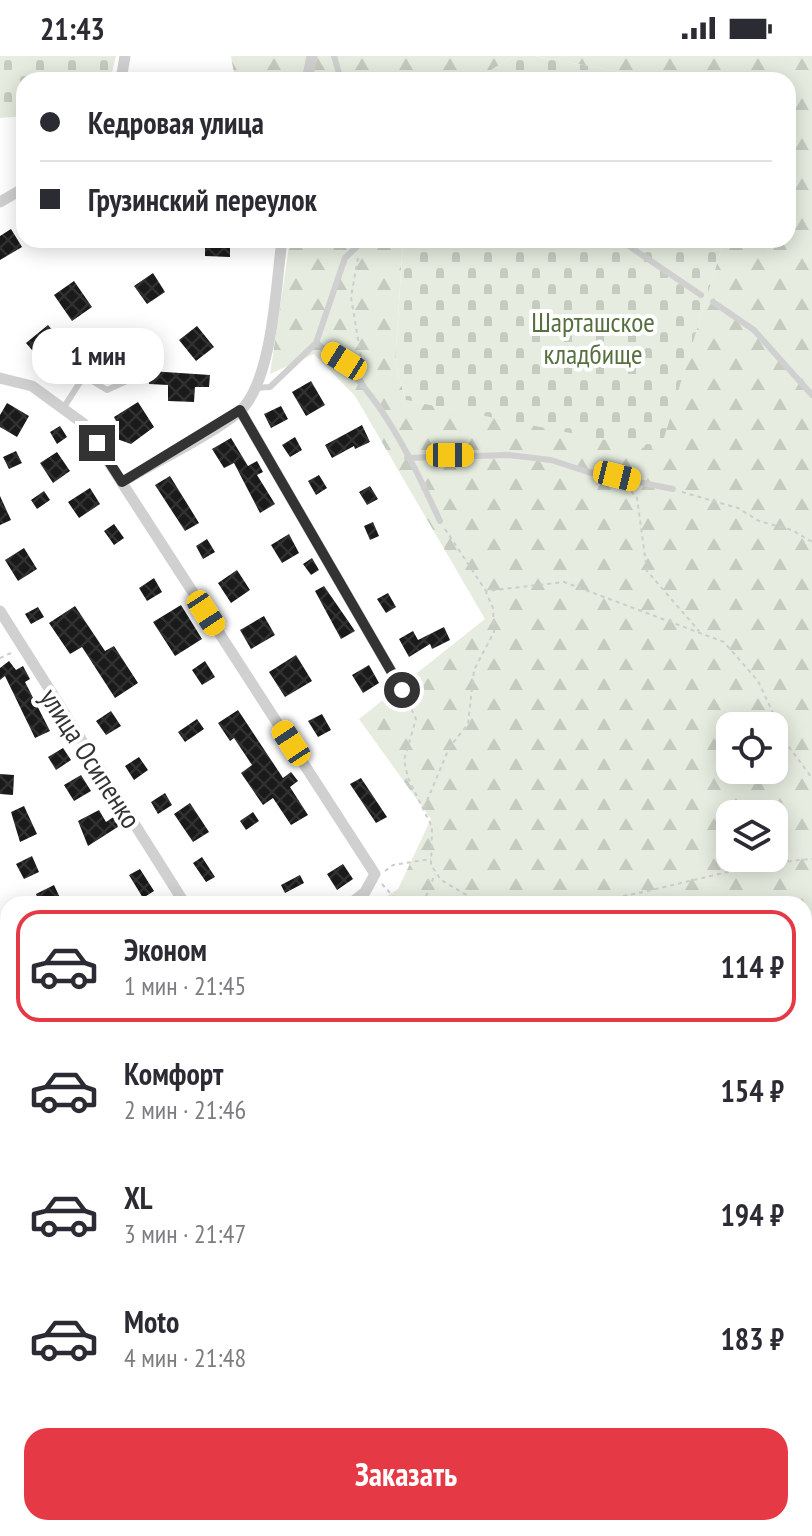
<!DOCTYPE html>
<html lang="ru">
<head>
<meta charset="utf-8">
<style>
  body { margin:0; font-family:"PT Sans Narrow",sans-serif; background:#f2f2f3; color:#2b2b33; height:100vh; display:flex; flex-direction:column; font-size:30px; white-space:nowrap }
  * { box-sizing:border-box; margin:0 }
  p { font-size:26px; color:#7c7c81 }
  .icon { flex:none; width:44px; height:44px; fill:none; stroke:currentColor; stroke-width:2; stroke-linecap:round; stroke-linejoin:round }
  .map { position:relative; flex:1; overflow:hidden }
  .drawer { position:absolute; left:0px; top:840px; width:812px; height:640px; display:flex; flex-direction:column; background:#fff; border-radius:24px 24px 0 0; box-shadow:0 4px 20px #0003 }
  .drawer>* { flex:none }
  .hud { position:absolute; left:16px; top:16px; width:780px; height:176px; border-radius:24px; box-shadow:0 4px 20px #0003; display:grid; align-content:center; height:176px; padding:0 24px; background:#fff }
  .fabs { position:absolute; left:716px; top:656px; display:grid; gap:16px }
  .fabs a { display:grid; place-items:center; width:72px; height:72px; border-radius:16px; background:#fff; box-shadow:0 4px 20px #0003; font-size:40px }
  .end { position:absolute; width:36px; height:36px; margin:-18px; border:10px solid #333; background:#fff; box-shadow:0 0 0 4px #fff }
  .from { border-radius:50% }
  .bubble { position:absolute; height:56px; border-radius:24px; background:#fff; box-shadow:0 4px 20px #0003; font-size:26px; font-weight:800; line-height:56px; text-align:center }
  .car { position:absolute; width:24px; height:48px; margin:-24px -12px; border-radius:10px; box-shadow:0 0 6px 2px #0007; background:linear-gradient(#f5c518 24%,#345 0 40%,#f5c518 0 76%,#345 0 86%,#f5c518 0) }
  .hud b { display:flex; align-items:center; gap:28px; height:76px; font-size:30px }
  .hud b+b { border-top:2px solid #e1e1e2 }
  .hud i { width:20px; height:20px; background:#2b2b33 }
  ul { padding:14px 0 0; list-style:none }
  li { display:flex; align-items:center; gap:24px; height:112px; margin:0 16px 12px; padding:0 8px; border:4px solid transparent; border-radius:24px }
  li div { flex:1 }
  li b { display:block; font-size:30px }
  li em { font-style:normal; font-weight:800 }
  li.on { border-color:#e63946 }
  li>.icon { width:72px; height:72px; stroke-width:1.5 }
  .button { display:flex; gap:16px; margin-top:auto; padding:16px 24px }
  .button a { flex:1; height:92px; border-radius:24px; background:#e63946; color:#fff; font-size:32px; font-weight:800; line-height:92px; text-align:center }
  .status { display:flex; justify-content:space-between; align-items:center; height:56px; padding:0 40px; background:#fff; direction:ltr }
  .status svg { height:22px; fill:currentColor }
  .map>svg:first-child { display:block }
  .forest { fill:url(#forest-firs); fill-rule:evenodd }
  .cemetery { fill:url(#cemetery-stones) }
  .water { fill:#cfe2ee }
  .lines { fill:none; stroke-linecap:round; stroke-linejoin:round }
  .canal { stroke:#cfe2ee; stroke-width:12 }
  .building { fill:url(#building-cross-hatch) }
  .path { stroke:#cdcdcd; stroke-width:2; stroke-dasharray:4 4; stroke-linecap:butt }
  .lane { stroke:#d0d0d0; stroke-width:6 }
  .street { stroke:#d0d0d0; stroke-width:11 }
  .route { stroke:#333; stroke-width:10 }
  .labels { text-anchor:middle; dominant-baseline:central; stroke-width:8; stroke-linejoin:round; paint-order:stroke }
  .park-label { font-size:28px; fill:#56703f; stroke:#fff }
  .street-label { font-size:28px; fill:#333; stroke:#fff }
</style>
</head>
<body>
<div class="status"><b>21:43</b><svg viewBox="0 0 49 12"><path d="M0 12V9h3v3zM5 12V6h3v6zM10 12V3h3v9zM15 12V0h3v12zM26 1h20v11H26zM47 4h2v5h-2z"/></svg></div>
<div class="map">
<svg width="812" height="1480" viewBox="0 0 812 1480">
  <defs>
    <pattern id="forest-firs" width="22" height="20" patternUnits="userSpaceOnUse" patternTransform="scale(2)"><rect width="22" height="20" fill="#e6ecdf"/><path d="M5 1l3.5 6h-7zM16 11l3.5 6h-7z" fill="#c6cbc0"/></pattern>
    <pattern id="cemetery-stones" width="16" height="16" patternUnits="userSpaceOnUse" patternTransform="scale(2)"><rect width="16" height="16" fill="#e6ecdf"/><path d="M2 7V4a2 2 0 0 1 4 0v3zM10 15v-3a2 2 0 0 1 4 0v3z" fill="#c6cbc0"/></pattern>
    <pattern id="building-cross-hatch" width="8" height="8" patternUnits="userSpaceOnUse" patternTransform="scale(2)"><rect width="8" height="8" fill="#1a1a1a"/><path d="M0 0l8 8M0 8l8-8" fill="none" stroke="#333"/></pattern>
  </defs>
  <rect width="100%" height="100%" fill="#fff"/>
  <path class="forest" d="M231 0H514L475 24H235Z
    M535 0H812V1480H216L218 1472H804V848H375L398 833 431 763 359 663 485 563 355 340 314 298 270 318 290 184H403L395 309 406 344 660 394 724 184H788V24H664ZM730 670H774V714H730ZM730 758H774V802H730Z"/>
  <path class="cemetery" d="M0 0H116L110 24H24V60L0 62Z
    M514 0H535L664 24H475Z
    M403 184H724L660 395 406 344 395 309Z"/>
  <path class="water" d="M0 1355 8 1365V1472H146L149 1480H0Z"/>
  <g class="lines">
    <path class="canal" d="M804 1460 812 1457
      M746 1480 768 1472"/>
  </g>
  <path class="building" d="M11 173 22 191 0 204V180Z
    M205 184H230V201L205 200Z
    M153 217 165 236 147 248 134 230Z
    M74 225 92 251 72 265 54 239Z
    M48 269 72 297 50 315 26 287Z
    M197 270 214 291 196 305 179 284Z
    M150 315 210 319 209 331H195L194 346 168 345V329L149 328Z
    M311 325 325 349 306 360 292 336Z
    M138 346 154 371 131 388 117 383 119 371 114 361Z
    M7 347 29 360 17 381 0 371V359Z
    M281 350 288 363 271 372 264 358Z
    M362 369 370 386 355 393 354 390 332 402 325 389Z
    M60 370 67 381 57 388 50 376Z
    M295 381 302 394 290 401 282 389Z
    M231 382 248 410 257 405 263 416 257 419 275 448 260 457 234 407 224 412 212 393Z
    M16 395 22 407 9 413 3 401Z
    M57 396 70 415 53 427 40 407Z
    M319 419 327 432 316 439 308 425Z
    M170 420 199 467 185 475 155 429Z
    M370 430 378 443 367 449 359 436Z
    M90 432 100 448 79 462 68 446Z
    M44 435 50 444 37 453 31 444Z
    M0 440 11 464 0 469Z
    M373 466 379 480 370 484 364 470Z
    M114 468 124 482 114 489 104 475Z
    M289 478 299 497 282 507 271 489Z
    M207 483 215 496 203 503 196 490Z
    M24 492 37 513 18 525 5 504Z
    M312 502 319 514 311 519 303 508Z
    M237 514 250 534 231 547 218 527Z
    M154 522 162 536 147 545 139 532Z
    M324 530 355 575 341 583 315 535Z
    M388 537 396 551 386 557 377 543Z
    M181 549 202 583 175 600 153 566Z
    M75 550 105 595 114 590 138 627 115 642 82 591 70 598 49 567Z
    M38 551 44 561 31 568 25 558Z
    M264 560 275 579 251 593 240 574Z
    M444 571 450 584 432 593 430 588 409 601 399 583 413 575 418 584Z
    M296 599 312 625 285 641 269 616Z
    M9 605 16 614 23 610 30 623 25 626 50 675 35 682 5 620 0 624V612Z
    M205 605 215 621 202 629 192 614Z
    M369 609 379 627 363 637 352 619Z
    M238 654 283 722 291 716 298 725 290 731 308 759 291 769 273 742 263 749 241 717 252 709 234 682 230 685 218 667Z
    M111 655 121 670 106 679 96 665Z
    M322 658 331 674 318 681 308 665Z
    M197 663 204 673 185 686 178 676Z
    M63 692 71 704 56 714 48 701Z
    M139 701 148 714 134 724 125 710Z
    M0 718 14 719 13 739 0 738Z
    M81 719 91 735 74 745 64 729Z
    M361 722 387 761 376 767 350 728Z
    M165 737 172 749 158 758 151 746Z
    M190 747 209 776 193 786 174 758Z
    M24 750 37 778 20 786 11 756Z
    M99 754 106 766 118 758 124 767 88 790 78 765Z
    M253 756 259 765 246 774 240 765Z
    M32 800 39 816 24 823 16 808Z
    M202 801 215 821 206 826 193 807Z
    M343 808 353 823 337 834 327 818Z
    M140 813 154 835 143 842 129 819Z
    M300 819 304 827 285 837 281 829Z
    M54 829 63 848H40L36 838Z"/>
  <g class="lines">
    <path class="path" d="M358 202 351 241 363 314
      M631 435 637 442 647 515 699 575
      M682 436 738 452 759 465 792 474 812 486
      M445 473 486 535 564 526 724 586 758 625 789 691 812 722
      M0 602 13 596
      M408 646 416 663 404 704 408 722 432 771 431 809 441 824 482 848
      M424 752 449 692 468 668 474 614 494 576 493 552 486 536
      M385 815 393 809 431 803
      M382 828 400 848
      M423 848 435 818
      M576 848C656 838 731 809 812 803
      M0 1064 8 1059
      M804 1076 812 1068
      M804 1115 812 1126
      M0 1323 8 1330
      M804 1398H812
      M193 1472 197 1480
      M303 1472 308 1480
      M380 1472 381 1480
      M481 1480 487 1472"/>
    <path class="lane" d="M334 0 340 21 345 24
      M620 184 701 239
      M713 246 754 274 812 339
      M127 285 103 281 91 290 84 320 107 334 129 324
      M316 287C376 326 410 401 440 465
      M254 332 270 331 316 287 345 202 364 184
      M64 351 84 320
      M407 402 508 399 551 404 588 416 673 433"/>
    <path class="street" d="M121 24 125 0
      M307 24 312 0
      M0 146 24 132
      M0 322 32 330 84 368 375 818 365 836 350 848
      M240 354 402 634
      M122 426C155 406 211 379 239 356 273 326 276 227 282 184
      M0 555 185 848
      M0 867 8 882"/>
  </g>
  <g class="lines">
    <path class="route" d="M97 387 122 426 240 354 402 634"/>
  </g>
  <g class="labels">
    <g class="park-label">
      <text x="593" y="265">Шарташское<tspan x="593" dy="32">кладбище</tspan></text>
    </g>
    <g class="street-label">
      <text transform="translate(91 702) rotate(57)">улица Осипенко</text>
    </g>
  </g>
</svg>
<div class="fabs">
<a><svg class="icon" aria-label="locate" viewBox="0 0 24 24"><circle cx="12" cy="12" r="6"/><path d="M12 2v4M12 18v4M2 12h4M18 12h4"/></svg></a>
<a><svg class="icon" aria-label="layers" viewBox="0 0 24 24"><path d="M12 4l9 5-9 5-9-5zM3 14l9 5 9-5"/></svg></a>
</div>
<i class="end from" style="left:402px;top:634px"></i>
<i class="end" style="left:97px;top:387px"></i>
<div class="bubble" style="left:32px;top:272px;width:132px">1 мин</div>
<i class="car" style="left:344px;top:305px;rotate:302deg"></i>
<i class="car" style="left:450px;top:399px;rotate:90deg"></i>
<i class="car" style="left:617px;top:420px;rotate:104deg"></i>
<i class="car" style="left:206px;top:557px;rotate:147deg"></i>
<i class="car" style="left:291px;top:687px;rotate:327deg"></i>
<div class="hud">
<b><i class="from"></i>Кедровая улица</b>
<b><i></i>Грузинский переулок</b>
</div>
<section class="drawer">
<ul>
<li class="on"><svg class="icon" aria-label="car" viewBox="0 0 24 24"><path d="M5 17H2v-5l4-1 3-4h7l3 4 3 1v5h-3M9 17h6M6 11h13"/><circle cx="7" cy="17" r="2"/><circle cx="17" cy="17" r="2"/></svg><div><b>Эконом</b><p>1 мин · 21:45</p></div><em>114 ₽</em></li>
<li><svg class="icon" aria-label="car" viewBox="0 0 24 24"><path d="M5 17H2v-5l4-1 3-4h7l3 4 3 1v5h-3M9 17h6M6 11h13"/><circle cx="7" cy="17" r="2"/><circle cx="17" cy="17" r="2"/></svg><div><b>Комфорт</b><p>2 мин · 21:46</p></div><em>154 ₽</em></li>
<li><svg class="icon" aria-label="car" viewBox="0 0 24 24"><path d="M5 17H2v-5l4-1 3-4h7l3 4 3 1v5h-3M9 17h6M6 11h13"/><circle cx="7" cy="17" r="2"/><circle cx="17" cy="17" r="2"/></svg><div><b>XL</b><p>3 мин · 21:47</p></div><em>194 ₽</em></li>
<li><svg class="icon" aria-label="car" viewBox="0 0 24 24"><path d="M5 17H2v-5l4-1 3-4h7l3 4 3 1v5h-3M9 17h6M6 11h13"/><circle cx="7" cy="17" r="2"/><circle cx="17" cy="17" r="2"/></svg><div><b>Moto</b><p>4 мин · 21:48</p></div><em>183 ₽</em></li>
</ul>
<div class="button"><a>Заказать</a></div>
</section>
</div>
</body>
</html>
